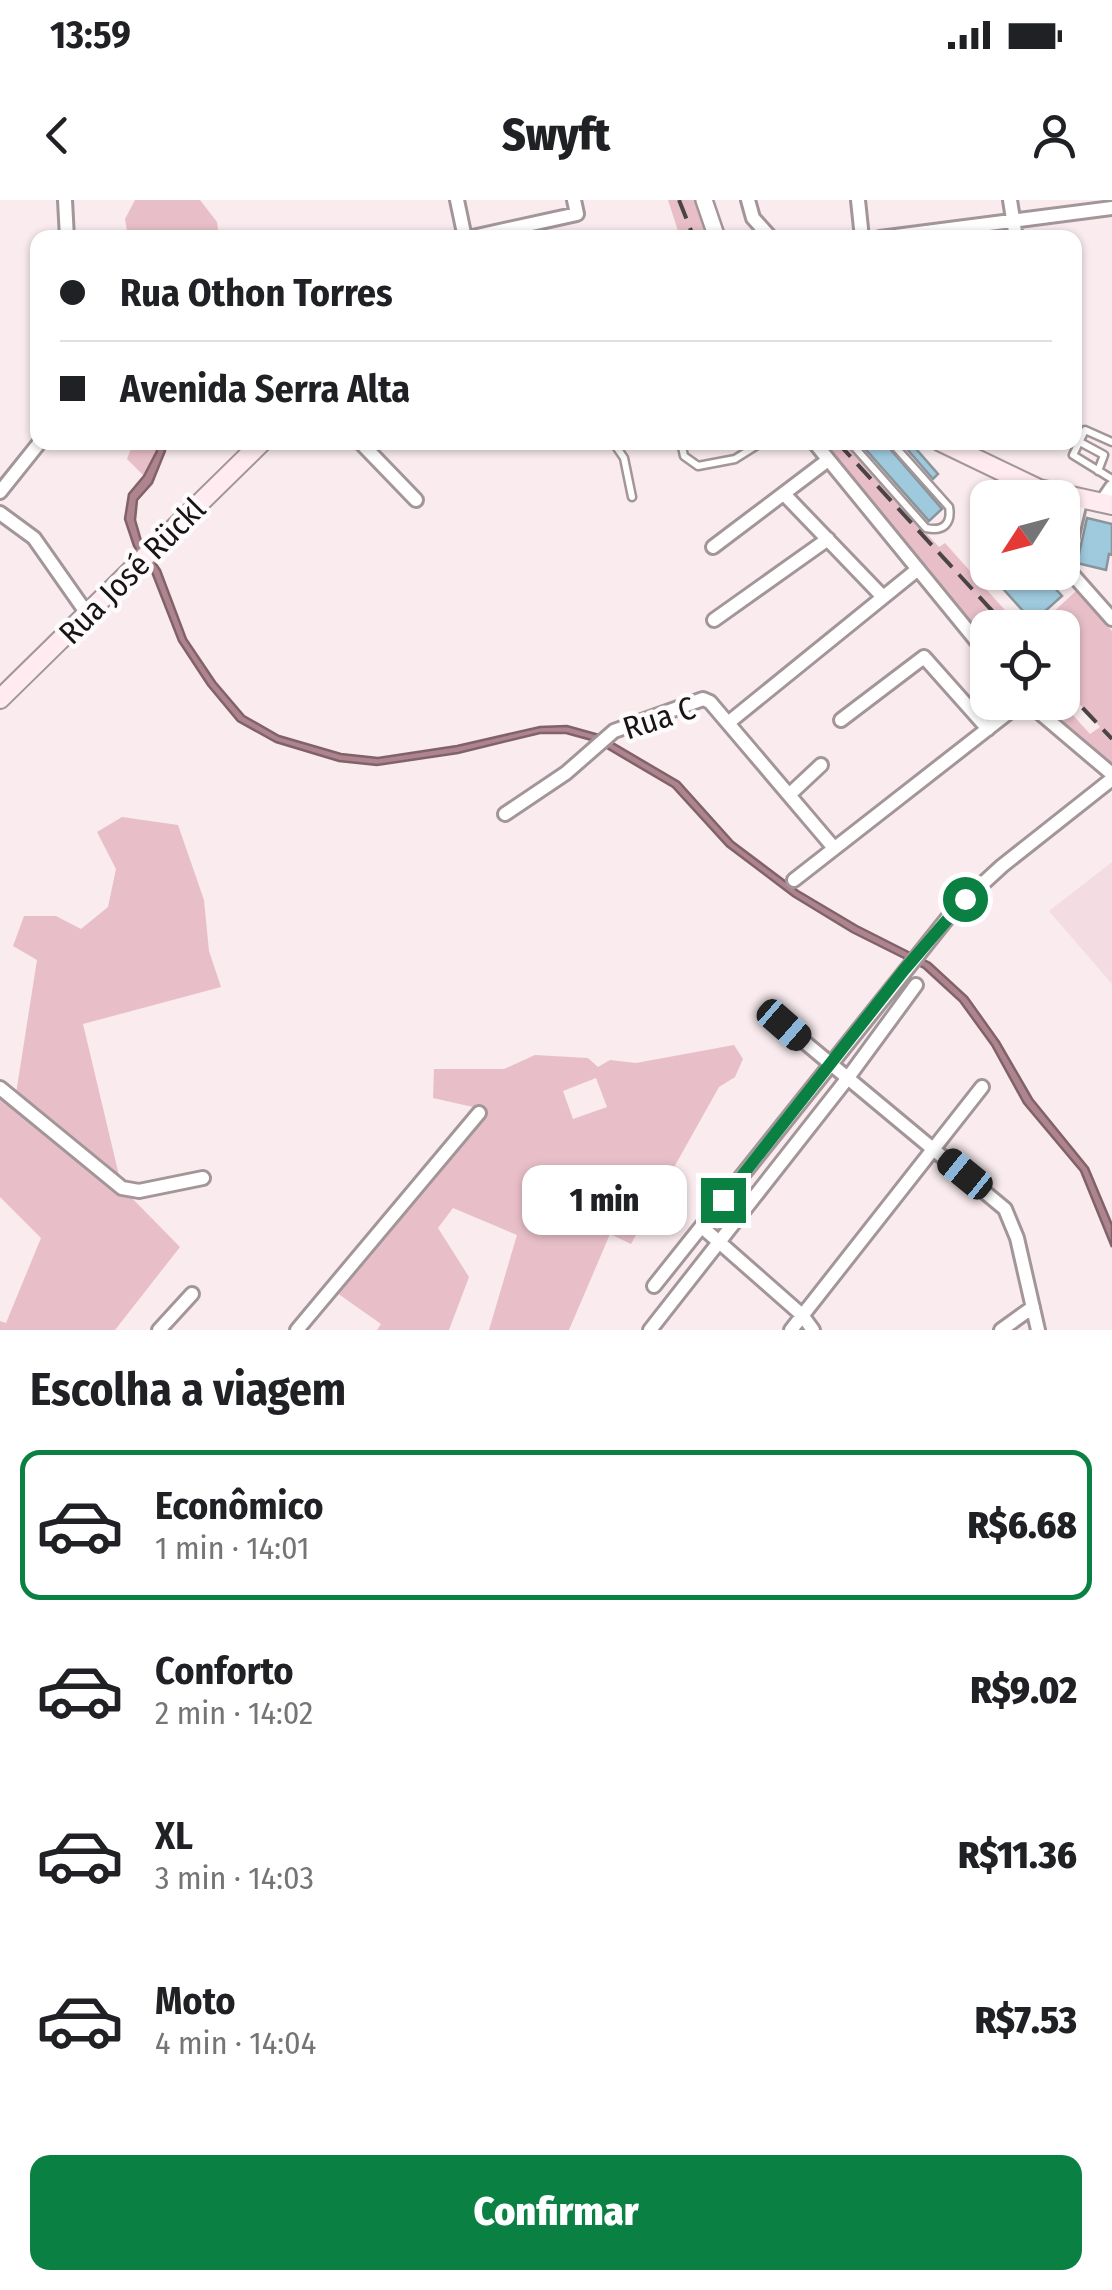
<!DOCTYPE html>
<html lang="pt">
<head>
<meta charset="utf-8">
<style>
  body { margin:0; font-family:"Fira Sans Condensed",sans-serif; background:#f6f6f6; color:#202124; height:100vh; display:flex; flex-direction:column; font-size:38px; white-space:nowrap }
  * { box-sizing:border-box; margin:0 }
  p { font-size:32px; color:#757577 }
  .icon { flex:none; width:55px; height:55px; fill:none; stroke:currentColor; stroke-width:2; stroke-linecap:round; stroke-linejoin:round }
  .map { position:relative; height:1130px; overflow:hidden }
  .sheet { display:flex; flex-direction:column; background:#fff; flex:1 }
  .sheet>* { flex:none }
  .top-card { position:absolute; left:30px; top:30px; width:1052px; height:220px; border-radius:20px; box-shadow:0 2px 8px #0004; display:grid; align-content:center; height:220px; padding:0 30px; background:#fff }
  .needle { width:65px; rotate:234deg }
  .tools { position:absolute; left:970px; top:280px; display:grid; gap:20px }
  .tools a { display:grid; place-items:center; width:110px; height:110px; border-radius:20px; background:#fff; box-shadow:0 2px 8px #0004; font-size:50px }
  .end { position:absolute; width:45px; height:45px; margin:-22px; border:12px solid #0b8043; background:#fff; box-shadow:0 0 0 5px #fff }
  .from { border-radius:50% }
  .bubble { position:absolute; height:70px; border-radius:20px; background:#fff; box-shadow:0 2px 8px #0004; font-size:32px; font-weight:800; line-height:70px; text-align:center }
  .car { position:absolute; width:30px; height:60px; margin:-30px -15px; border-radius:12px; box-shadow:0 0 8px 2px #0007; background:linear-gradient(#222 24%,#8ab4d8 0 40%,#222 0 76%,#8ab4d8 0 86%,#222 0) }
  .top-card b { display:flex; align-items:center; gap:35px; height:95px; font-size:38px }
  .top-card b+b { border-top:2px solid #e0e0e0 }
  .top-card i { width:25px; height:25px; background:#202124 }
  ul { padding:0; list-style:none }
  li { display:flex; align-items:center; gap:30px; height:150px; margin:0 20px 15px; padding:0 10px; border:5px solid transparent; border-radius:20px }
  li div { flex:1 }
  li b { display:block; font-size:38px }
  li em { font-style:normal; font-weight:800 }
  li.on { border-color:#0b8043 }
  li>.icon { width:90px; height:90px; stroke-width:1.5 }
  h2 { padding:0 30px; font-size:45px; line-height:120px }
  .primary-button { display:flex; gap:20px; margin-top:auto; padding:20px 30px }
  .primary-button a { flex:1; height:115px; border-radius:20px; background:#0b8043; color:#fff; font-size:40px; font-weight:800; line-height:115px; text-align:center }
  .status { display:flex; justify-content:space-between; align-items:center; height:70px; padding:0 50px; background:#fff; direction:ltr }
  .status svg { height:28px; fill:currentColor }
  header { display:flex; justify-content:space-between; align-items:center; height:130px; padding:0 30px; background:#fff; font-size:45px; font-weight:800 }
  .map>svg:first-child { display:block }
  .built { fill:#f4dde2 }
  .green { fill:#e8bfc9; fill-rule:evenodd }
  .water { fill:#ae848f; stroke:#81626a; stroke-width:2.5 }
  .building { fill:#9fcade; stroke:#89959a; stroke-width:2.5 }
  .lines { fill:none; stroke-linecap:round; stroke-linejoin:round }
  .service-casing { stroke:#a39699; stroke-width:11 }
  .minor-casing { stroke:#a39699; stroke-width:18 }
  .tertiary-casing { stroke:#a39699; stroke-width:20 }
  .secondary-casing { stroke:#a39699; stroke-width:22 }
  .service { stroke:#fff; stroke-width:6 }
  .minor { stroke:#fff; stroke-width:12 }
  .tertiary { stroke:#fff; stroke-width:15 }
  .secondary { stroke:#ffebf0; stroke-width:18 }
  .rail { stroke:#4b4446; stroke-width:4; stroke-dasharray:20 10; stroke-linecap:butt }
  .route { stroke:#0b8043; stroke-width:12 }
  .labels { text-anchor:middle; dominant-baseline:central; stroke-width:9; stroke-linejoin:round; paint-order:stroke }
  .street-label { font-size:32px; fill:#181415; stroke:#fefbfc }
</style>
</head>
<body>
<div class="status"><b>13:59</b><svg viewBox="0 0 49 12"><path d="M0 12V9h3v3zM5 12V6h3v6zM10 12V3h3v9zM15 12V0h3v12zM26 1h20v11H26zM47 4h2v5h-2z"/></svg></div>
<header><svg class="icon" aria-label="back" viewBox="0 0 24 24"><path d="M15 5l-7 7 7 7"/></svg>Swyft<svg class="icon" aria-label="person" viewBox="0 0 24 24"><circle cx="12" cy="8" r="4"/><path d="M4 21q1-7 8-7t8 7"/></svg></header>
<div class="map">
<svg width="1112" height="1130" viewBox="0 0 1112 1130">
  <rect width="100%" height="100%" fill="#f9ebee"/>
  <path class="built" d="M1112 662V784L1049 711Z"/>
  <path class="green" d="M135 0H200L217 22 219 37H128L125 19Z
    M668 0H697L709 37H680Z
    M133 243H155L158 250 144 276 127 259Z
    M827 243H844L939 347 945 343 1020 427 988 428 987 445 833 255Z
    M1076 391 1112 431V566L1058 524 1071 513 1090 534 1100 527 1063 486 1062 428H1036Z
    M122 617 178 625 204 700 209 751 221 787 83 824 122 988 180 1047 115 1130H0V1121L6 1123 41 1038 0 997V888L15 900 37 760 13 746 24 716H56L81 729 108 707 116 669 97 632Z
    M734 845 743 859 735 877 719 887 631 1044 610 1034 569 1130H489L517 1035 453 1008 438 1028 469 1077 449 1130H377L381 1124 337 1093 478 925 473 907 433 898 434 869H504L535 855 588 858 598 867 610 860 636 863ZM596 878 607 907 573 919 563 891Z"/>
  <path class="water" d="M155 243H163L165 251 152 283 137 300 135 320 142 344 160 370 186 439 215 482 244 516 279 536 341 554 378 558 457 546 540 527 567 526 599 535 679 582 733 642 798 691 857 726 930 763 967 797 999 842 1032 899 1088 968 1112 1025V1047L1081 971 1024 903 992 845 960 801 924 768 852 732 793 696 727 646 673 587 595 541 566 533H540L458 553 377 565 339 561 276 542 238 521 208 485 179 441 152 372 134 346 125 319 129 294 144 276 157 251Z"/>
  <path class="building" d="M864 242H884L942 309 929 321 861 244Z
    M901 242H910L938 274 933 279Z
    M1087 318 1112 324V355L1109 354 1106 370 1077 363Z
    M988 372H1014L1017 376 1022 372H1040L1062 396 1033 422Z"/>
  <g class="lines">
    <g class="service-casing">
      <path id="service" d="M1078 241 1104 255 1098 271
        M613 242 624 258 632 297
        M681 242 684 256 698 266 735 259 762 242
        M850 242 926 328C943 332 952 324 949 307L891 242
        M1112 242 1085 230 1073 255 1112 279"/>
    </g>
    <g class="minor-casing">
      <path id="minor" d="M65 0 67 38
        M457 0 465 38
        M748 0 753 18 771 38
        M858 0 862 38
        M1010 0 1016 38
        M468 38 577 14 574 0
        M880 38 1112 8
        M360 242 416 300
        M814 242 988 455
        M0 292 40 242
        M784 294 883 397
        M1081 297 1065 366 1112 419
        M1101 303 1112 287
        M0 313 34 338 88 415
        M713 347 828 260
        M714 420 828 339
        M1027 502 1112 574
        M841 520 924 457 988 529
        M728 523 918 369
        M789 595 821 565
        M505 614 566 573 614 531 703 499 710 502 834 648
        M794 680 1022 502
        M784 825 1005 1009 1017 1038 1038 1130
        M0 888 122 988 139 991 203 978
        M702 1027 802 1115 813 1130
        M654 1086 954 710 1002 666 1112 579
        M159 1130 192 1094
        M297 1130 479 913
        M650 1130 847 879 916 785
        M791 1130 982 887
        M1001 1130 1033 1107"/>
    </g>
    <g class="tertiary-casing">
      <path id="tertiary" d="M704 0 717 38"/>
    </g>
    <g class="secondary-casing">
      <path id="secondary" d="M941 242 1039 289 1112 305
        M0 499 262 242"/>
    </g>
    <use href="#service" class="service"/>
    <use href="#minor" class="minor"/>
    <use href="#tertiary" class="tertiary"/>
    <use href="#secondary" class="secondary"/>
    <path class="rail" d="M679 0 694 38
      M837 242 1008 428
      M1062 486 1112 539"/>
  </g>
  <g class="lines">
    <path class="route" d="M723 1000 904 770 965 699"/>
  </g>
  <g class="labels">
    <g class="street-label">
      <text transform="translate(132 371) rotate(-45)">Rua José Rückl</text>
      <text transform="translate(659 518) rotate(-18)">Rua C</text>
    </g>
  </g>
</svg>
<div class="tools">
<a><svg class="needle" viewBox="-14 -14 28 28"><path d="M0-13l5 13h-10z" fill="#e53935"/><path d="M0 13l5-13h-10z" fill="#757577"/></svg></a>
<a><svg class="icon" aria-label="locate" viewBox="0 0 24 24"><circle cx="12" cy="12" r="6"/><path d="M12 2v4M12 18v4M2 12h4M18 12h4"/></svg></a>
</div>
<i class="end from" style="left:965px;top:699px"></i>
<i class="end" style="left:723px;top:1000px"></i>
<div class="bubble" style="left:522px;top:965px;width:165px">1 min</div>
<i class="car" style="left:784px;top:825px;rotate:131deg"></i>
<i class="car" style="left:965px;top:974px;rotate:309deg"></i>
<div class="top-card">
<b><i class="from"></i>Rua Othon Torres</b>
<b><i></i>Avenida Serra Alta</b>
</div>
</div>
<section class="sheet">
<h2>Escolha a viagem</h2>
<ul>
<li class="on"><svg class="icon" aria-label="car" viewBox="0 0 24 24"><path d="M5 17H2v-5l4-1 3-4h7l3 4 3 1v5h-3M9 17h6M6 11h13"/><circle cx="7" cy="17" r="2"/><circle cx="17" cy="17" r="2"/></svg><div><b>Econômico</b><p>1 min · 14:01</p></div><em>R$6.68</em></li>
<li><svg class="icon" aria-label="car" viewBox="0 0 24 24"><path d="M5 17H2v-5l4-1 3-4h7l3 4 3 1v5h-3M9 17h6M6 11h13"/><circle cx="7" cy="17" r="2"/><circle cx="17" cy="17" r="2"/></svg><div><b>Conforto</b><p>2 min · 14:02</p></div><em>R$9.02</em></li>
<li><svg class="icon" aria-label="car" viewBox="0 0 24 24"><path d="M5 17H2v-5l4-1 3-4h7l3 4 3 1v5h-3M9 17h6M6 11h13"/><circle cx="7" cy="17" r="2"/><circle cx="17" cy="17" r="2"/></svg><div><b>XL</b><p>3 min · 14:03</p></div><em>R$11.36</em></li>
<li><svg class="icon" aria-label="car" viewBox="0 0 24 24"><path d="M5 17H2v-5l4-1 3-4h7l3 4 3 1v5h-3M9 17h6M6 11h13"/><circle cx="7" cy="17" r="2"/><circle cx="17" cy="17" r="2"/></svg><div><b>Moto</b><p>4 min · 14:04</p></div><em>R$7.53</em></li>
</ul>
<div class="primary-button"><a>Confirmar</a></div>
</section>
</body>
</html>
